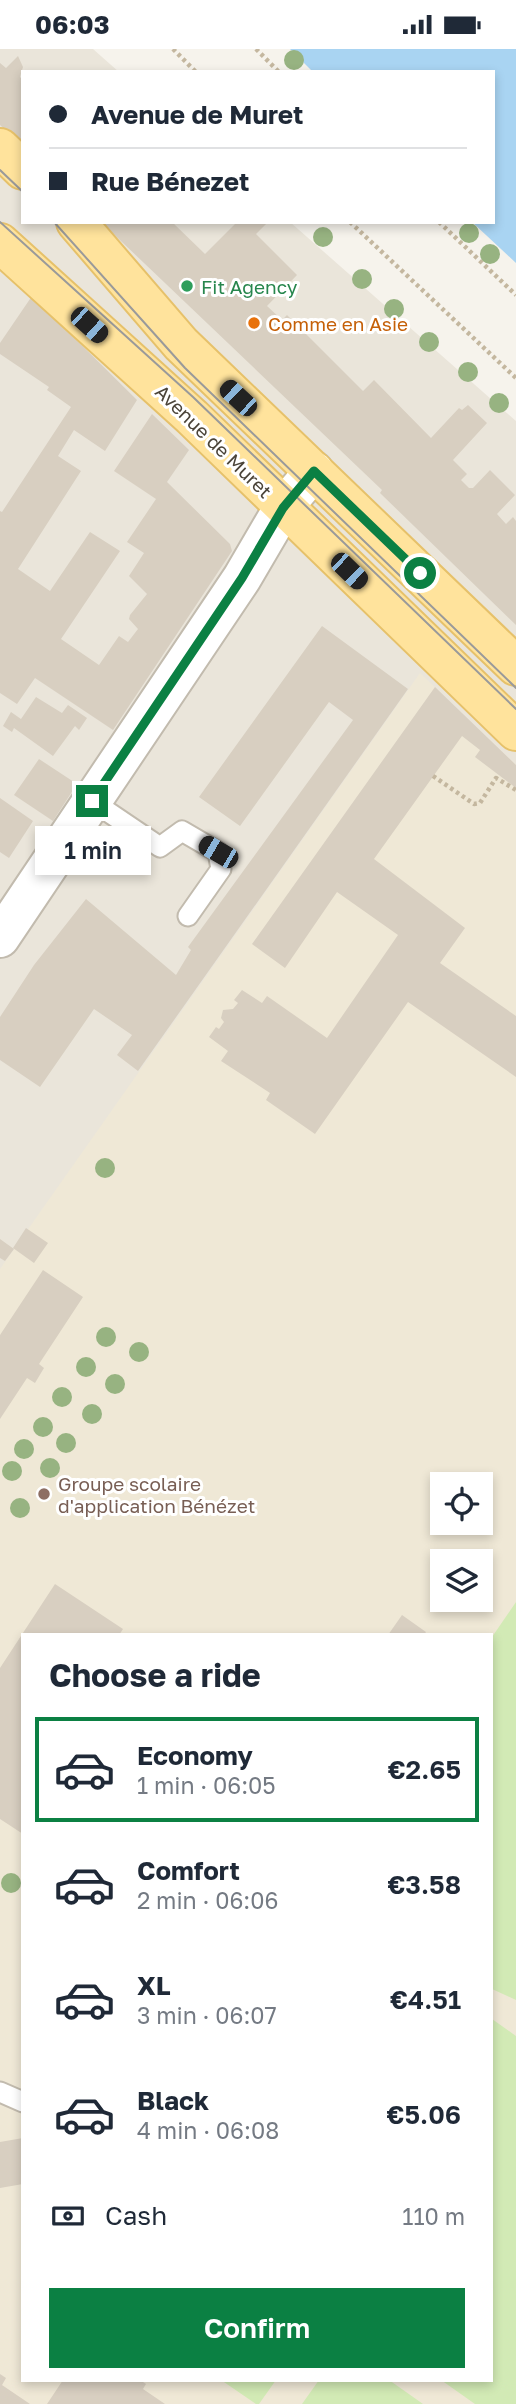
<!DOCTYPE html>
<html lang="en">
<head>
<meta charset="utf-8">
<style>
  body { margin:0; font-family:"Golos Text",sans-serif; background:#f2f2f3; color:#1f2937; height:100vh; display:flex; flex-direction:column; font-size:26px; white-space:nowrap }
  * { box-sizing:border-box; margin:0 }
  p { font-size:23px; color:#747a83 }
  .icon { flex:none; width:38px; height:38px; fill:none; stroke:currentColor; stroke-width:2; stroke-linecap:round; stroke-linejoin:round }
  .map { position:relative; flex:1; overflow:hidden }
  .side { position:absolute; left:21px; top:1584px; width:472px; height:749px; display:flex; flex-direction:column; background:#fff; border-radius:0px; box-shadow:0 4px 10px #0003 }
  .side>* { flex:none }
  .hud { position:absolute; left:21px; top:21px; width:474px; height:154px; border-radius:0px; box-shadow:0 4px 10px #0003; display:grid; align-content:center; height:154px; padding:0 28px; background:#fff }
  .tools { position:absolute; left:430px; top:1423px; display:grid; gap:14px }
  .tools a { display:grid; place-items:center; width:63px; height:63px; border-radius:0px; background:#fff; box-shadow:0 4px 10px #0003; font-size:35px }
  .end { position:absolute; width:32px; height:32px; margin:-16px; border:9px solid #0b8043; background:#fff; box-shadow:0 0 0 4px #fff }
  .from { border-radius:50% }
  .bubble { position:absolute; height:49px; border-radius:0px; background:#fff; box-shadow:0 4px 10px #0003; font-size:23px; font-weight:600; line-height:49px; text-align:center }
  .car { position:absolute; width:21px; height:42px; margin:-21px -10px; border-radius:9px; box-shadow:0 0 5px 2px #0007; background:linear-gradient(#222 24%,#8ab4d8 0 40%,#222 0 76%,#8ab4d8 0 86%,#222 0) }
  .hud b { display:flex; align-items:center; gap:24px; height:66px; font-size:26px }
  .hud b+b { border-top:2px solid #e0e1e3 }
  .hud i { width:18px; height:18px; background:#1f2937 }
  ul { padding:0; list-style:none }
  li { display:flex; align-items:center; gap:21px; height:105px; margin:0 14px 10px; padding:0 14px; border:4px solid transparent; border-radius:0px }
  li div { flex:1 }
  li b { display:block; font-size:26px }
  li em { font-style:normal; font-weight:600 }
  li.selected { border-color:#0b8043 }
  li>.icon { width:63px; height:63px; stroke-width:1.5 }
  h2 { padding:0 28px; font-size:32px; line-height:84px }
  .pay { display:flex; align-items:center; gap:18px; height:77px; padding:0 28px; font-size:26px }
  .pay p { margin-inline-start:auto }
  .action { display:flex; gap:14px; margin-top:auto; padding:14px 28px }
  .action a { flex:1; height:80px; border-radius:0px; background:#0b8043; color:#fff; font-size:28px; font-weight:600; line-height:80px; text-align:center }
  .status { display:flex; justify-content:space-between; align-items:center; height:49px; padding:0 35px; background:#fff; direction:ltr }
  .status svg { height:19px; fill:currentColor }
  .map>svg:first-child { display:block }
  .residential { fill:#eae5da; fill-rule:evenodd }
  .education { fill:#efe8d6; fill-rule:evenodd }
  .green { fill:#d2eab5 }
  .water { fill:#a9d4f2 }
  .building { fill:#d8cfc1 }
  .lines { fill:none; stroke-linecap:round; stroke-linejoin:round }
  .lane-casing { stroke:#c2bbae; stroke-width:23 }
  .street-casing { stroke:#c2bbae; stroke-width:42 }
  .primary-casing { stroke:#e6c16a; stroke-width:42 }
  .path { stroke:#c4b79f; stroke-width:4.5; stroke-dasharray:3.5 3.5; stroke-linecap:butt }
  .lane { stroke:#fff; stroke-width:19 }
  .street { stroke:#fff; stroke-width:38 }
  .primary { stroke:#ffe39c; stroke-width:38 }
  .tram { stroke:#9a9a9a; stroke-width:2 }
  .tree { fill:#97b381 }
  .route { stroke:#0b8043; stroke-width:9 }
  .leisure-dot { fill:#2e9e5b; stroke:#fff; stroke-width:2.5 }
  .food-dot { fill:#e8710a; stroke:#fff; stroke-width:2.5 }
  .education-dot { fill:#8d6e63; stroke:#fff; stroke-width:2.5 }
  .labels { text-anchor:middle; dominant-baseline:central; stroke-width:6; stroke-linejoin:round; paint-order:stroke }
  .leisure-label { font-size:19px; fill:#27864d; stroke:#fff; text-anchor:start }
  .food-label { font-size:19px; fill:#c56008; stroke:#fff; text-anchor:start }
  .street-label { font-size:19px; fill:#4b4439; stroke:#fff }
  .education-label { font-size:19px; fill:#785e54; stroke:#fff; text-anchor:start }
</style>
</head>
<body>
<div class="status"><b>06:03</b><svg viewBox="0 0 49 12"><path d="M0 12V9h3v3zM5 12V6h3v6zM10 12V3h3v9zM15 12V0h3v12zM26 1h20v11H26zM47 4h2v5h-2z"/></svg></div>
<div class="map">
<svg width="516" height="2355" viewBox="0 0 516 2355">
  <rect width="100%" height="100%" fill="#f6f3ec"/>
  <path class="residential" d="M0 0H93L119 23H23V173H290L516 372V2355H0ZM443 1435H481V1474H443ZM443 1512H481V1550H443ZM23 1586H492V2331H23Z"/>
  <path class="education" d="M420 624 516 716V2355H0V1220ZM443 1435H481V1474H443ZM443 1512H481V1550H443ZM23 1586H492V2331H23Z"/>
  <path class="green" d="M516 1553V1951L492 1940V1588Z
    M492 1970 516 1987V2355H475L441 2331H492Z
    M221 2331H276L259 2355H256Z
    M319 2331H389L423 2355H302Z"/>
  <path class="water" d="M290 0H516V214L472 173H494V23H313Z"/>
  <path class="building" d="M18 7 23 18 20 28 23 31V98L0 76V14L6 19Z
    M101 173H172L205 205 237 173H268L256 185 297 226 267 257 282 271 287 266 363 342 374 331 431 389 459 359 462 361 468 356 487 374 453 411 467 425 461 431 469 439H473L490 421 515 446 497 465 506 475 513 468 516 472V576L380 444 382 441Z
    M32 247 137 351 105 402 74 381 58 407 81 422 18 520 50 542 90 483 120 502 61 590 99 616 119 587 128 593 138 580 129 570 130 566 147 545 129 527 144 504 127 493 156 450 114 422 152 365 189 401 167 433 230 495 232 502 113 681 35 629 17 655 0 644V462L2 463 71 358 47 341 49 338 0 305V294Z
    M322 577 408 640 138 1022 117 1006 132 986 94 960 40 1038 0 1011V968L34 916 86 850 176 926 191 901 188 898 353 671 329 653 240 777 199 748Z
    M435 638 516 716V739L475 708 480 701 462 687 374 810 465 879 440 914 516 967V1028L408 953 315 1085 266 1051 270 1044 221 1012 228 1002 209 988 216 978 219 980 224 973 221 969 223 961 233 960 238 954 234 951 242 941 262 954 267 947 327 989 398 886 337 843 285 919 252 895Z
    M36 648 62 664 68 656 87 669 79 681 75 677 53 707 14 679 12 683 3 677 11 663 21 670Z
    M39 710 77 735 53 772 14 746Z
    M0 749 33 772 9 809 0 803Z
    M26 1179 48 1194 34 1214 13 1199Z
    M0 1190 14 1200 5 1212 0 1209Z
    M43 1221 83 1248 39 1315 44 1319 35 1334 27 1329 0 1370V1286Z
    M55 1535 123 1580 119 1586H23V1785L0 1770V1619Z
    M402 1566 426 1583 424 1586H388Z
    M23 2089V2135L0 2139V2093Z
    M0 2325 6 2329 2 2336 30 2355H0Z
    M63 2331H140L146 2335 143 2340 165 2355H47Z"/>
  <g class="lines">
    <g class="lane-casing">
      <path id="lane" d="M92 752 160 798 182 782 218 803 221 820 188 867
        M0 2043 23 2053"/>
    </g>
    <g class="street-casing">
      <path id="street" d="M0 889 242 529 283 459 314 422"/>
    </g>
    <g class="primary-casing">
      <path id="primary" d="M0 99 23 121
        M76 173 181 295 516 617
        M0 194 192 368 516 682"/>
    </g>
    <path class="path" d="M173 0 196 23
      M256 0 279 23
      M350 173 516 329
      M439 173 516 246
      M433 727 474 755 480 754 496 729 516 741"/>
    <use href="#lane" class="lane"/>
    <use href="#street" class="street"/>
    <use href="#primary" class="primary"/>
    <path class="tram" d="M0 121 23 143
      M0 173 193 348 516 660
      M54 173 185 319 516 639"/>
  </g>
  <g class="tree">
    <circle cx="294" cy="11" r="10"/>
    <circle cx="469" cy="184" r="10"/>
    <circle cx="323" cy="188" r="10"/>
    <circle cx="490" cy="205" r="10"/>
    <circle cx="362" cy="230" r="10"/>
    <circle cx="394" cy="260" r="10"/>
    <circle cx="429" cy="293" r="10"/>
    <circle cx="468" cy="323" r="10"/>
    <circle cx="499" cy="354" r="10"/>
    <circle cx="105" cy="1119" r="10"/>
    <circle cx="106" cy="1288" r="10"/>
    <circle cx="139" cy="1303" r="10"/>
    <circle cx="86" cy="1318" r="10"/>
    <circle cx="115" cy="1335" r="10"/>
    <circle cx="62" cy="1348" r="10"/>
    <circle cx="92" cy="1365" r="10"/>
    <circle cx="43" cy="1378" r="10"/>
    <circle cx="66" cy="1394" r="10"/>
    <circle cx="24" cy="1400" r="10"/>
    <circle cx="50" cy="1419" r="10"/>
    <circle cx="12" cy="1422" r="10"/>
    <circle cx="20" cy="1459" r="10"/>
    <circle cx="11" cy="1834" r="10"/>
  </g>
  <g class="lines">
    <path class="route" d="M92 752 242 529 283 459 314 422 420 524"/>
  </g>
  <circle class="leisure-dot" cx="187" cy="237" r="7"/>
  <circle class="food-dot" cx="254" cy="274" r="7"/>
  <circle class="education-dot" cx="44" cy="1445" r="7"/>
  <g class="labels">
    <g class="leisure-label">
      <text x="201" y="237">Fit Agency</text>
    </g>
    <g class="food-label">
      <text x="268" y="274">Comme en Asie</text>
    </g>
    <g class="street-label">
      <text transform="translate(214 392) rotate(44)">Avenue de Muret</text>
    </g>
    <g class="education-label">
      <text x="58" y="1434">Groupe scolaire<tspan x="58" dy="22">d'application Bénézet</tspan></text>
    </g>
  </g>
</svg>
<div class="tools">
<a><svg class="icon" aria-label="locate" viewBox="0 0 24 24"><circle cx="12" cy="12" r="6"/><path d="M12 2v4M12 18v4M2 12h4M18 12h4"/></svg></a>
<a><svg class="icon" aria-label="layers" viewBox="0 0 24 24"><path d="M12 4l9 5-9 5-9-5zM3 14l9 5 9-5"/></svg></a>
</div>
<i class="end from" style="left:420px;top:524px"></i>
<i class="end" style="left:92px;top:752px"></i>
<div class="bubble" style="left:35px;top:777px;width:116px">1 min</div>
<i class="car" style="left:89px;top:276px;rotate:132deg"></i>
<i class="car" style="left:238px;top:349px;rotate:313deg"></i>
<i class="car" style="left:349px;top:522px;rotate:134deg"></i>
<i class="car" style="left:218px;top:803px;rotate:300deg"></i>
<div class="hud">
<b><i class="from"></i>Avenue de Muret</b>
<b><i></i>Rue Bénezet</b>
</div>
<section class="side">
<h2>Choose a ride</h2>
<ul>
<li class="selected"><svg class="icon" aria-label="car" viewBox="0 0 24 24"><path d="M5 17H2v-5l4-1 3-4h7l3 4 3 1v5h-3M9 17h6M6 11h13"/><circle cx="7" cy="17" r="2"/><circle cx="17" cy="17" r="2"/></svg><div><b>Economy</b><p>1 min · 06:05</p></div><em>€2.65</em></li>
<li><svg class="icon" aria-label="car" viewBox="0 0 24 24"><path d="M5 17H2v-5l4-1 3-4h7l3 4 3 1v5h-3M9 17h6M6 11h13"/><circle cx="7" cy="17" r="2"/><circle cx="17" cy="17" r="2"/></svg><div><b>Comfort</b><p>2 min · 06:06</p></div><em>€3.58</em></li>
<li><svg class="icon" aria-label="car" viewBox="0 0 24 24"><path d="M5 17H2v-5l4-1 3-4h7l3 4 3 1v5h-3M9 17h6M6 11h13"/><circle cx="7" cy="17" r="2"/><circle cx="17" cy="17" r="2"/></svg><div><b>XL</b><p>3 min · 06:07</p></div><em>€4.51</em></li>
<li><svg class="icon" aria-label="car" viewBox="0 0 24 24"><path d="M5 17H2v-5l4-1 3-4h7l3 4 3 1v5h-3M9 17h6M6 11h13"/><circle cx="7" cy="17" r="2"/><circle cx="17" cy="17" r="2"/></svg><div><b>Black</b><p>4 min · 06:08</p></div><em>€5.06</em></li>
</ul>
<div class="pay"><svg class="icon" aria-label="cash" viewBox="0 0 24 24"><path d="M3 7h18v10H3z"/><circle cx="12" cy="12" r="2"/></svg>Cash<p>110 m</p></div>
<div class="action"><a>Confirm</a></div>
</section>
</div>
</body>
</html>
